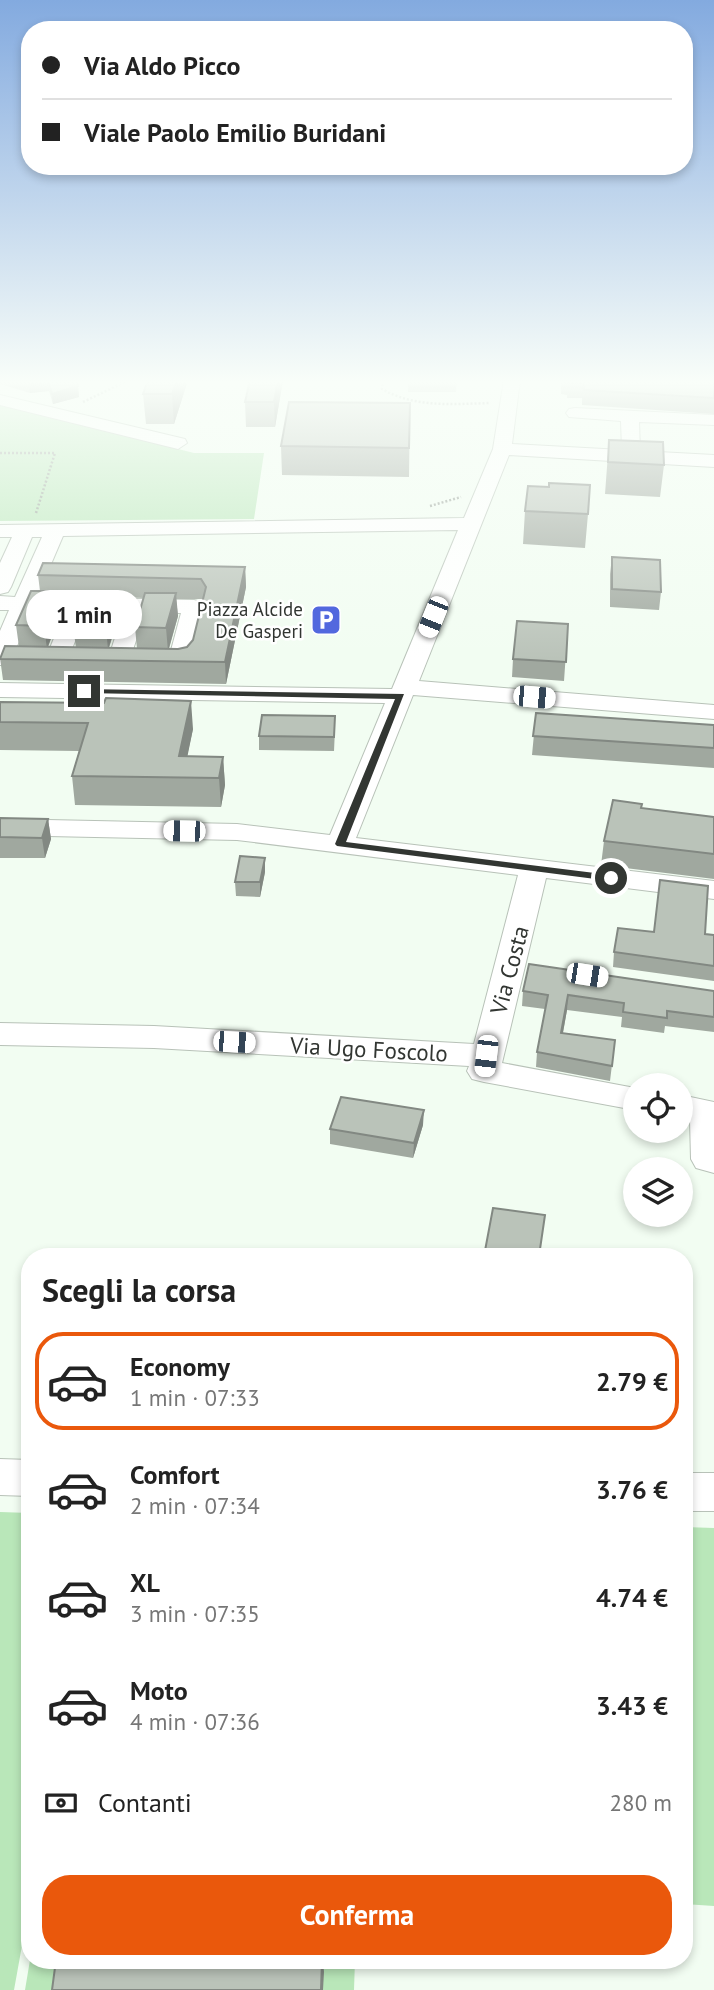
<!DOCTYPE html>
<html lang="it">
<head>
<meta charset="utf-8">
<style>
  body { margin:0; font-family:"PT Sans",sans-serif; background:#f2f2f2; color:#222; height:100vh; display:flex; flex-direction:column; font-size:26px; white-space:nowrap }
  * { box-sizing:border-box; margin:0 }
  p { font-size:23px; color:#767676 }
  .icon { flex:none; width:38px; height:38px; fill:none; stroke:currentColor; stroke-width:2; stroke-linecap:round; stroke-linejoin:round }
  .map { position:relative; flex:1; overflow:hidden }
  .sheet { position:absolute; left:21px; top:1248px; width:672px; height:721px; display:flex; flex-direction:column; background:#fff; border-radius:28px; box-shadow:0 4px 10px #0003 }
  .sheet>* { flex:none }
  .hud { position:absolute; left:21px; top:21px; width:672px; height:154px; border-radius:28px; box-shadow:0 4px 10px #0003; display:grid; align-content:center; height:154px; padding:0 21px; background:#fff }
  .buttons { position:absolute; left:623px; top:1073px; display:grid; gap:14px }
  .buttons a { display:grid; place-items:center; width:70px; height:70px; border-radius:50%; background:#fff; box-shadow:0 4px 10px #0003; font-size:35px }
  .end { position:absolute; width:32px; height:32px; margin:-16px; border:9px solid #323632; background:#fff; box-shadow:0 0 0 4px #fff }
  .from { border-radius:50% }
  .bubble { position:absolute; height:49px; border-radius:24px; background:#fff; box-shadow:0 4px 10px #0003; font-size:23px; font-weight:700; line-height:49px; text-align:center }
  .car { position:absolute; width:21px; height:42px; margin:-21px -10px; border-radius:9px; box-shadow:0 0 5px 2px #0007; background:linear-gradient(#fff 24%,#345 0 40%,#fff 0 76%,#345 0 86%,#fff 0) }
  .hud b { display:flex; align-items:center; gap:24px; height:66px; font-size:26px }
  .hud b+b { border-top:2px solid #e0e0e0 }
  .hud i { width:18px; height:18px; background:#222 }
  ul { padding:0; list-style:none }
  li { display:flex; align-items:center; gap:21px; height:98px; margin:0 14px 10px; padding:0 7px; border:4px solid transparent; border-radius:28px }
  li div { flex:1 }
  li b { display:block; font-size:26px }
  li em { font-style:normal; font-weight:700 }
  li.current { border-color:#ea580c }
  li>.icon { width:63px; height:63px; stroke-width:1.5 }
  h2 { padding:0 21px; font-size:32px; line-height:84px }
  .pay { display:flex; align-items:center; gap:18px; height:77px; padding:0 21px; font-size:26px }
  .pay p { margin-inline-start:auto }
  .button { display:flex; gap:14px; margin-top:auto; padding:14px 21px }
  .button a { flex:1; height:80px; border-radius:28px; background:#ea580c; color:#fff; font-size:28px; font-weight:700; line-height:80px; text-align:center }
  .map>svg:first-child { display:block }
  .green { fill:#b9e7b9 }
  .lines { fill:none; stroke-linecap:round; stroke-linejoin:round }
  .minor-casing { stroke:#b8c2b8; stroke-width:2 }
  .path { stroke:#969e96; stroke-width:2.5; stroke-dasharray:2 2; stroke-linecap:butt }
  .minor { fill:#fff; fill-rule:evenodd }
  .wall { fill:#a0a89f; fill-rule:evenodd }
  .shaded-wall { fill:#828882 }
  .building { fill:#bac3b9; stroke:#828882; stroke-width:2 }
  .route { fill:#323632 }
  .labels { text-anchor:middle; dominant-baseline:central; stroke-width:5; stroke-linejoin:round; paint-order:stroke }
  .far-poi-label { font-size:19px; fill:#323632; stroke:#fff; text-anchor:end }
  .street-label { font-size:23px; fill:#323632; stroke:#fff }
</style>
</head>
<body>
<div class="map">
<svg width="714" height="1990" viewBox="0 0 714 1990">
  <rect width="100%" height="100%" fill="#f2fdf2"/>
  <path class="green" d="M0 404 194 453H264L254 519 0 521Z
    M0 1512 30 1513V1901L14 1990H0Z
    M684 1527 714 1528V1906L684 1904Z
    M30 1960H355L354 1990H25Z"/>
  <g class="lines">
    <g class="minor-casing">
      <path id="minor" d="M504 380H520L512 444 622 450 621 421 569 417 566 413 569 409 575 408 714 415V425L639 422 640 451 714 455V467L509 455 419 681 714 705V719L413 695 356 838 714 881V899L546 878 502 1063 635 1088V1110L484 1082 472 1079 467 1071 469 1066 154 1048 0 1045V1023L154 1026 474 1044 518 875 237 840 0 835V819L237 824 330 835 385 703 0 697V683L392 689 458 530 63 536 37 597 194 600 202 602 205 607 188 666H144L140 661 144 656 170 654 181 613H145L128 665H112L108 660 123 612 87 611 66 664 0 665V631L9 610H0V596L15 597 42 537H32L11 587 8 592 0 594V563L12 537H0V525L464 518 493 449ZM32 610 65 611 48 653 15 651Z
        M0 395 185 439 187 443 178 449 0 405Z
        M681 1095 714 1102V1173L696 1168 691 1159 690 1120 681 1119Z
        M0 1459 30 1460V1496L0 1495Z
        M684 1473H714V1511H684Z"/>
    </g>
    <path class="path" d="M383 380 382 389C415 408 453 404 490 403
      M83 402 129 380
      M0 453H55L36 513
      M430 506 461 497"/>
    <use href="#minor" class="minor"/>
  </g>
  <path class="wall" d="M0 380H75L78 386 79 397 53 404 49 391 30 393 0 384Z
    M188 380 174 424H146L143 394Z
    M283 380 275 427H246L245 402Z
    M408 380H457L456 392H408Z
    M561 380H714V414L582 405V398H567V395L561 394Z
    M410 403 409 477 282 475 281 446Z
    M609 440 664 465 660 497 605 494Z
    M525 511 588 514 585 548 523 544Z
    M612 557 661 592 659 610 610 607V574Z
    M245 567 246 587 226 684 3 680 0 658 19 647 16 625 40 591 38 575ZM58 596 85 597 73 626 76 648 48 647 60 614ZM118 597 144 598 135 627 137 649 109 648 119 615ZM176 599H202L203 601 193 640 187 647 178 649H169L178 616Z
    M568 624 564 681 512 677 513 659Z
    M0 702 193 729 187 756 223 757 225 785 221 807 75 805 72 776 79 751 0 750Z
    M536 713 714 725V768L532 755Z
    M335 729 334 751 259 750V736Z
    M641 808 714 817V879L601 865 604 841Z
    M0 818 48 819 51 839 45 858H0Z
    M265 872 260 897 236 896 235 882Z
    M653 932 714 935V981L613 967 614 952Z
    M523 991H714V1032L665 1026 664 1033 621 1027 622 1017 567 1010 563 1033 615 1040 610 1081 536 1067 537 1052 545 1009 522 1006Z
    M423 1125 413 1158 330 1144V1129Z"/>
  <path class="shaded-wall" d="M48 380 49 391 30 393 29 382Z
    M177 380H188L174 424 172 394Z
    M278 380H283L275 427 274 402Z
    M78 386 79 397 53 404 52 394Z
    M245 567 246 587 226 684 225 662Z
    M57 591 60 614 47 649 44 626Z
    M117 592 119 615 108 650 106 627Z
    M176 593 178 616 168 651 166 628Z
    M191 701 193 729 183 778 179 756Z
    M223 757 225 785 221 807 219 778Z
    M48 819 51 839 45 858 42 838Z
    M265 858V872L260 897V882Z
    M568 995 567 1010 560 1048 561 1033Z
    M424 1110 423 1125 413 1158 414 1143Z
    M322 1960H323L324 1972 323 1990H321Z"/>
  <path class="building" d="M21 380H75L78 386 52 394 48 380 29 382Z
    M148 380H177L172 394H143Z
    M250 380H278L274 402H245Z
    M568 380H714V398L584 390 583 383H568Z
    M289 402 410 403 409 448 281 446Z
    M609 440 663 442 664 465 608 462Z
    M549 483 590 485 588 514 525 511 528 486 549 487Z
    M612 557 660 560 661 592 612 589Z
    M43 563 245 567 225 662 0 659 5 646 178 649 187 647 193 640 206 587 201 579 38 575Z
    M31 591H57L44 626 16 625Z
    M86 592H117L106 627 73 626Z
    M145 593H176L166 628 135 627Z
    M517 621 568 624 566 662 513 659Z
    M106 698 191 701 179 756 223 757 219 778 72 776 88 723 0 722V702L104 703Z
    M536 713 714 725V748L533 736Z
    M262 715 335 716 334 737 259 736Z
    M613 800 642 804 641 808 714 817V854L604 841Z
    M0 818 48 819 42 838 0 837Z
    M240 856 265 858 260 882H235Z
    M660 880 708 886 705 934 714 935V966L614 952 618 928 654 932Z
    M529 964 714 991V1017L667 1011V1018L623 1012 624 1003 568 995 561 1033 615 1040 612 1066 537 1052 548 995 523 991Z
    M341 1097 424 1110 414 1143 330 1129Z
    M493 1208 545 1215 539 1256H484Z
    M56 1960H322L321 1990H52Z"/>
  <linearGradient id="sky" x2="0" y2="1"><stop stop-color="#83aadf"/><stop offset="0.58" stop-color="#f9fef9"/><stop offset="1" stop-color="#f9fef9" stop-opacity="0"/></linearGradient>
  <rect width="714" height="659" fill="url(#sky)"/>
  <path class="route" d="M81 689 404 694 346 842 611 875 616 878 611 881 337 846 335 844 395 699 84 693 79 691Z"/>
  <defs>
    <g id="parking-square" transform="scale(1.575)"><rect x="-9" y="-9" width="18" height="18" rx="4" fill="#5268de" stroke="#fff"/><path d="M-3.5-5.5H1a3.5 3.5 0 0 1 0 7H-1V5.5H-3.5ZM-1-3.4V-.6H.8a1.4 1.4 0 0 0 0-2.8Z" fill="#fff"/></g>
  </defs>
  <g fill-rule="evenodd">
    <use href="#parking-square" x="326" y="620"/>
  </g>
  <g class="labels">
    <g class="far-poi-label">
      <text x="303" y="609">Piazza Alcide<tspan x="303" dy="22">De Gasperi</tspan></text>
    </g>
    <g class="street-label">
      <text transform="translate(509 970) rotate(-75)">Via Costa</text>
      <text transform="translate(369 1049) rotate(3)">Via Ugo Foscolo</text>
    </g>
  </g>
</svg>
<div class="buttons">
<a><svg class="icon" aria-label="locate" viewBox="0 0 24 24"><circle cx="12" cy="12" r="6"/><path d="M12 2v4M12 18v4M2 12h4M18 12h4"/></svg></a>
<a><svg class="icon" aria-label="layers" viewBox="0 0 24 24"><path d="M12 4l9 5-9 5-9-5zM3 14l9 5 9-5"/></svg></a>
</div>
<i class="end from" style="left:611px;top:878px"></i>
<i class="end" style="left:84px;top:691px"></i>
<div class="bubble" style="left:26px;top:590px;width:116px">1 min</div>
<i class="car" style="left:433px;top:617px;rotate:202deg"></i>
<i class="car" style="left:534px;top:697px;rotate:95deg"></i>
<i class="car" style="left:184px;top:831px;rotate:271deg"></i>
<i class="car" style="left:587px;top:975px;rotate:99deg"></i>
<i class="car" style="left:234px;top:1042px;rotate:93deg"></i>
<i class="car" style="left:486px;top:1056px;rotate:187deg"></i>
<div class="hud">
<b><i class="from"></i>Via Aldo Picco</b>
<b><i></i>Viale Paolo Emilio Buridani</b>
</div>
<section class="sheet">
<h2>Scegli la corsa</h2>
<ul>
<li class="current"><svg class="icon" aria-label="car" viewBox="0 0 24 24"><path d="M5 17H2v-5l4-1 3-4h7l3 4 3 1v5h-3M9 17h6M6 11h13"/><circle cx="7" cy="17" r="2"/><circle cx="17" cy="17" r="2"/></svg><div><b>Economy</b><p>1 min · 07:33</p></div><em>2.79 €</em></li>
<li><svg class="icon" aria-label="car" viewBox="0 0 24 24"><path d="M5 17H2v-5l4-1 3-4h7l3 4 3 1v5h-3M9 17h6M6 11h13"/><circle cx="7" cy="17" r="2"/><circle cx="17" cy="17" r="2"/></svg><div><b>Comfort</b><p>2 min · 07:34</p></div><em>3.76 €</em></li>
<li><svg class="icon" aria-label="car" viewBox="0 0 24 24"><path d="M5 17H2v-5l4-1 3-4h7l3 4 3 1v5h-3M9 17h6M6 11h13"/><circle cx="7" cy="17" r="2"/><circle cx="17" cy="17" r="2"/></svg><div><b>XL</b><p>3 min · 07:35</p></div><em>4.74 €</em></li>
<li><svg class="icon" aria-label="car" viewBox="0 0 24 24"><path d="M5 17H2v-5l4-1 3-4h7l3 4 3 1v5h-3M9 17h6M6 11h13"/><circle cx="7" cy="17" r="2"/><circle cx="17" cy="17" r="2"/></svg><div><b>Moto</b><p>4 min · 07:36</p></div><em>3.43 €</em></li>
</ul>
<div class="pay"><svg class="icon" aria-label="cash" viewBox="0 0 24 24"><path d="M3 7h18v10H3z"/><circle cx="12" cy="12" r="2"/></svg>Contanti<p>280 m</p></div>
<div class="button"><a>Conferma</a></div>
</section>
</div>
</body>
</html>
